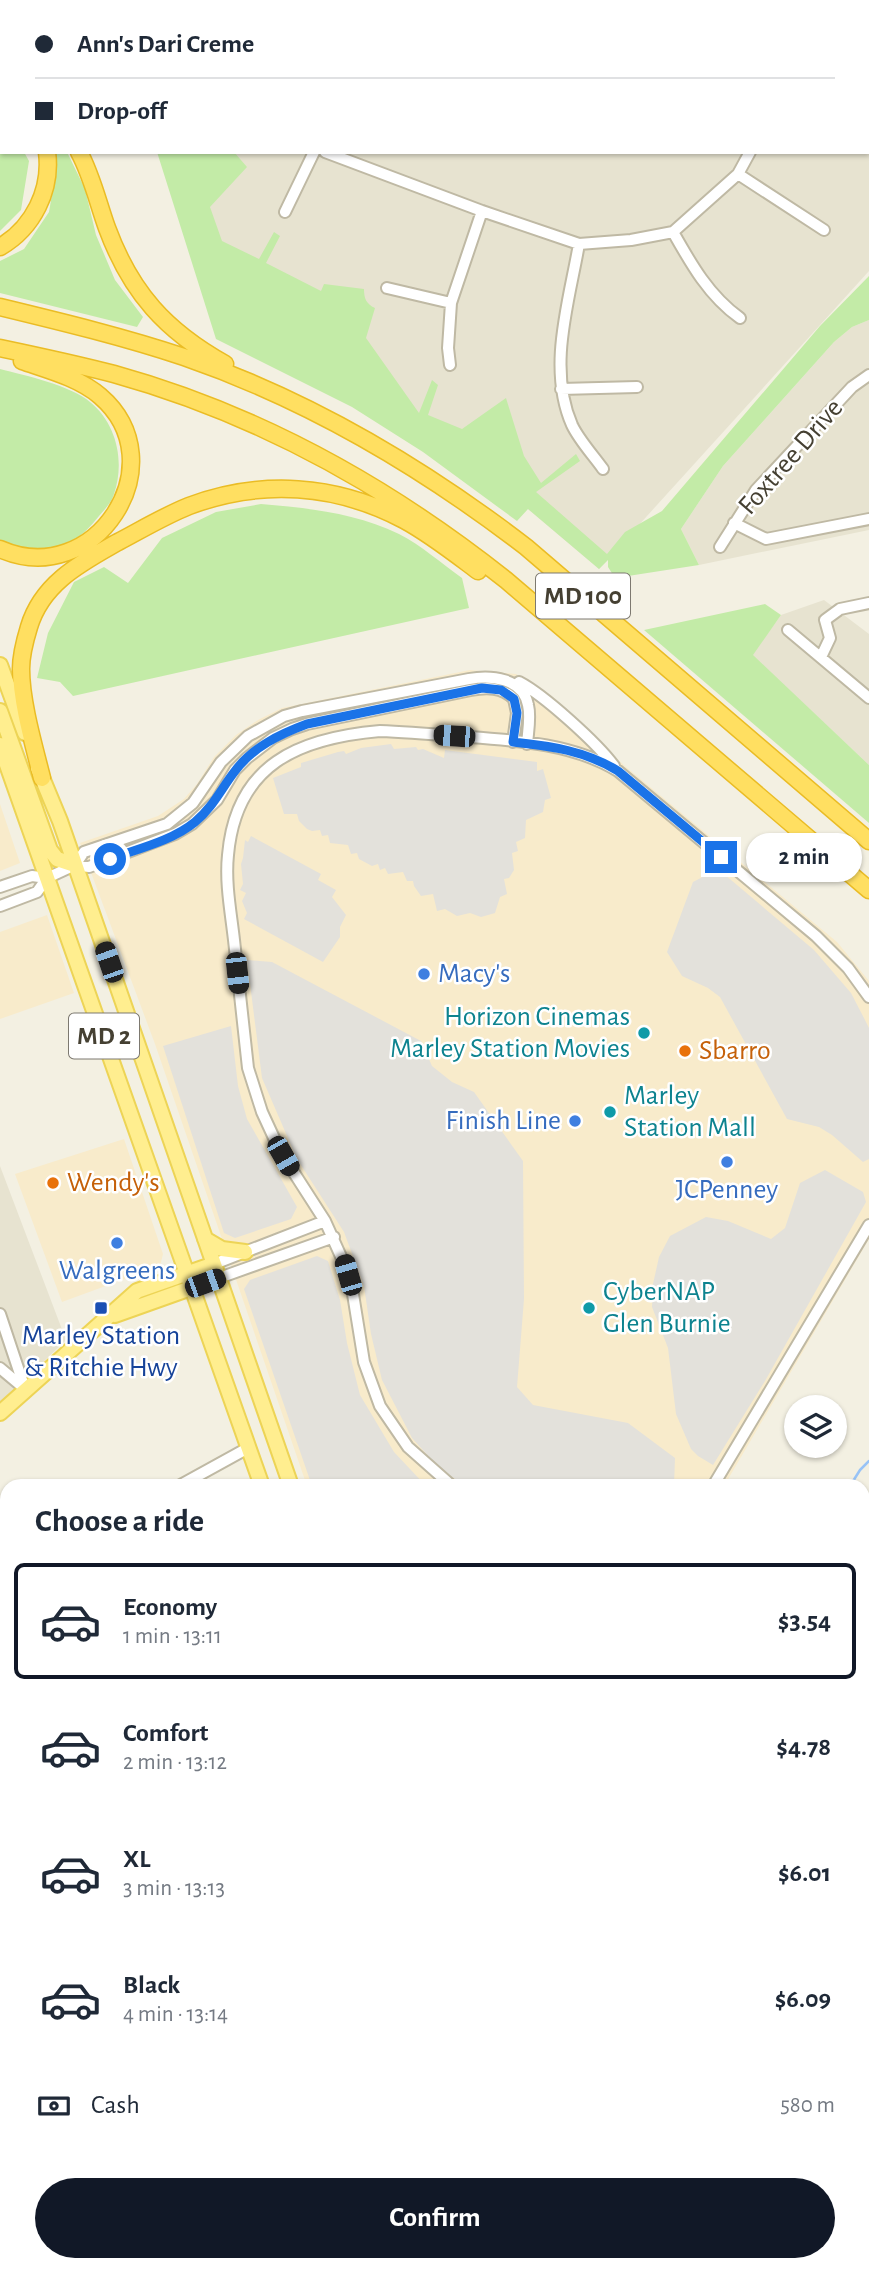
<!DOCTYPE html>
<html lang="en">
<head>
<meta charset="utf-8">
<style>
  body { margin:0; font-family:"Alegreya Sans",sans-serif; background:#f2f2f3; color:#1f2937; height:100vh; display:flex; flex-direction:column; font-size:26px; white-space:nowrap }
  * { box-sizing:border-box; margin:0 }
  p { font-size:23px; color:#747a83 }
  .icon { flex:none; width:38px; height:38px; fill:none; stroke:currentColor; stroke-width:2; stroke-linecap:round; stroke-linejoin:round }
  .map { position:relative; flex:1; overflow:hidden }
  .side { position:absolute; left:0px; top:1479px; width:870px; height:793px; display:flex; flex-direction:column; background:#fff; border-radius:21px 21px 0 0; box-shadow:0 2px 5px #0004 }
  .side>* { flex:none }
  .guide { position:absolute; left:0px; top:0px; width:870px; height:154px; box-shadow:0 2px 5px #0004; display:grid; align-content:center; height:154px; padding:0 35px; background:#fff }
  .controls { position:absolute; left:784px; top:1395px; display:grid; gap:14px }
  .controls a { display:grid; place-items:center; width:63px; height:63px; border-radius:50%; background:#fff; box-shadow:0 2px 5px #0004; font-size:35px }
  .end { position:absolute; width:32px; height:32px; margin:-16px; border:9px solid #1a73e8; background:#fff; box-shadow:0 0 0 4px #fff }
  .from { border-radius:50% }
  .bubble { position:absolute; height:49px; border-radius:24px; background:#fff; box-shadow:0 2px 5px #0004; font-size:23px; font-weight:600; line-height:49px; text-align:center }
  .car { position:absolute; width:21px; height:42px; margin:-21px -10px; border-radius:9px; box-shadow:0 0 5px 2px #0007; background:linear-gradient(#222 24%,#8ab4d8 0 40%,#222 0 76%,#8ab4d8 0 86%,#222 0) }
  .guide b { display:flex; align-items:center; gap:24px; height:66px; font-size:26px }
  .guide b+b { border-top:2px solid #e0e1e3 }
  .guide i { width:18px; height:18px; background:#1f2937 }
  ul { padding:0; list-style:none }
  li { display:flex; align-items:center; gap:21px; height:116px; margin:0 14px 10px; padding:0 21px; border:4px solid transparent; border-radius:10px }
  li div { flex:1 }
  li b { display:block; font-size:26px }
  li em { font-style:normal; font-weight:600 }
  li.current { border-color:#111827 }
  li>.icon { width:63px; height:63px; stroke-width:1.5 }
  h2 { padding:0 35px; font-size:32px; line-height:84px }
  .pay { display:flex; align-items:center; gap:18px; height:77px; padding:0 35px; font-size:26px }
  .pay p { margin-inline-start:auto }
  .primary-button { display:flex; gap:14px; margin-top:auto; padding:14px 35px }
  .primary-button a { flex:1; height:80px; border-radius:42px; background:#111827; color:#fff; font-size:28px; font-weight:600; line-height:80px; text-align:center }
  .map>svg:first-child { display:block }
  .residential { fill:#e7e3d0 }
  .commercial { fill:#f8ebcb }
  .green { fill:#c3eba7 }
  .parking { fill:#e3e1db }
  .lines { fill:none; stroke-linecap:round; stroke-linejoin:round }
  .stream { stroke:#98c3f6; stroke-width:2.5 }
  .minor-casing { stroke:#bfb9a4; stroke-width:14 }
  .major-casing { stroke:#edd456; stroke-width:18 }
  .highway-casing { stroke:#eabc25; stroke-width:19 }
  .minor { stroke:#fff; stroke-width:10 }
  .major { stroke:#ffee8f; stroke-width:14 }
  .highway { stroke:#ffdf61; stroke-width:16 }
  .route { stroke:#1a73e8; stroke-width:9 }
  .shop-dot { fill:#3f7fe0; stroke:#fff; stroke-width:2.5 }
  .culture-dot { fill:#0f9aa8; stroke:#fff; stroke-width:2.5 }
  .food-dot { fill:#e8710a; stroke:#fff; stroke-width:2.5 }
  .transit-dot { fill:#1a4fb4; stroke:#fff; stroke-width:2.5 }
  .labels { text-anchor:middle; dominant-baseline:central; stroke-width:5; stroke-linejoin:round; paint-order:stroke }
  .shield { fill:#fff; stroke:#7d7970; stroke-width:2 }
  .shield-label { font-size:26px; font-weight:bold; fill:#454032 }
  .street-label { font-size:28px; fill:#454032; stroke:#fff }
  .shop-label { font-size:28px; fill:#366cbe; stroke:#fff }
  .culture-label { font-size:28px; fill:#0d838f; stroke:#fff; text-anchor:start }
  .food-label { font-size:28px; fill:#c56008; stroke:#fff; text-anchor:start }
  .transit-label { font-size:28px; fill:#164399; stroke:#fff }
</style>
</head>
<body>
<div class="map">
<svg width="869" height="2270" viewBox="0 0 869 2270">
  <rect width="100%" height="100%" fill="#f3f0e2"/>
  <path class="residential" d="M134 0H869V271L599 569 528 509 248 325 183 152H868V2Z
    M869 320V530L699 565 681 529 723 466 834 342 852 327Z
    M824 600 869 634V765L752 655 781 615Z
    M0 1166 66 1340 0 1404Z
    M869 1618V1910L863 1904V1621Z
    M863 2103 869 2105V2270H680L672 2267 670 2265 863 2264Z
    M494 2264 496 2270H242L240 2265Z"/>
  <path class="commercial" d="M470 670 516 674 544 692 626 767 837 942 869 981V1239L724 1486H307L155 1044 80 843 158 816 184 799 197 784 214 757 236 735 258 720 282 708Z
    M0 804 20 863 0 871Z
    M47 915 74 993 0 1019V932Z
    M124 1139 163 1254 160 1266 62 1302 15 1174Z"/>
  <path class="green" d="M0 117 2 152H24L29 161 21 210 0 231Z
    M55 152H67L85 189 96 235 115 280 143 317 137 327 0 293V261L24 249 49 212 55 177Z
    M157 152H234L247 167 210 207 222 241 259 259 274 232 280 236 266 263 321 291 324 284 364 289C364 298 366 304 375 308L366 338 419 413 432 380 438 385 428 415 462 429 506 398 524 456 541 483 576 454 580 461 536 492 607 554 625 532 662 511 820 326 869 276V320L852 327 834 342 723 466 681 529 699 565 615 578 608 567V560L599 569 528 509 517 521 423 452 352 407 216 339Z
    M0 369C24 375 72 386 90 402 117 424 125 462 114 494 112 502 104 510 99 516 80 540 62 552 31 548 19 547 10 546 0 541Z
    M261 504C308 508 356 513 399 534 421 545 442 564 462 578L469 608 73 696 60 682 37 678 48 633 74 582 104 567 128 583 162 538 216 512Z
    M765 604 781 615 753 655 869 765V823L644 630Z
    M869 2048V2105L863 2103V2062Z"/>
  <path class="parking" d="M391 744 394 749 416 747 418 750 423 749 444 758 445 750 537 762V771L543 769 551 798 545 800 543 812 526 820 525 838 516 842 518 851 512 853 514 870 509 878 504 879 507 894 500 897 495 913 481 917 470 913 457 916 445 909 437 911 433 894 421 896 414 886 413 881H407L403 872 388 874 385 868 380 870 378 864 372 866 359 859 357 853 351 854 348 845 330 843 328 835 322 836 320 830 312 831 307 829 299 821 297 814H284L273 778 301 767V763L338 752 344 751 346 754 361 748Z
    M251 836 321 874 318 880 336 890 332 897 346 915 340 927V937L323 962 244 919 247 913 242 901 246 893 240 890 243 884 241 864 243 858 245 840 248 842Z
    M718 869 814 950 851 993 865 1020 869 1028V1159L863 1162 832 1135 819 1127 787 1119 720 997 708 988 682 976 667 952 693 882Z
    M247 960 272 962 421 1041 432 1066 452 1082 474 1092 523 1161 524 1299 517 1387 533 1405 628 1423 675 1458 674 1486H467L442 1471 412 1438 382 1380 371 1334 364 1286 344 1232 297 1159 262 1078Z
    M231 1026 238 1086 247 1119 297 1207 291 1219 235 1238 224 1233 163 1046Z
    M825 1170 863 1192 866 1202 765 1381 713 1465 698 1456 691 1449 676 1414 668 1348 652 1307 653 1284 659 1257 670 1236 706 1217 728 1221 771 1239 785 1228 800 1183Z
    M317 1256 328 1261 340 1300 347 1343 360 1395 394 1452 426 1486H312L244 1289 250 1280Z"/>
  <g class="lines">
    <path class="stream" d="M850 1486 860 1470 869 1461
      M153 2270 157 2264"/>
    <g class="minor-casing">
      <path id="minor" d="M342 0 343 2
        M558 0 560 2
        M240 2V0
        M0 12 2 13
        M868 45 869 44
        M868 132 869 133
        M325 152 482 211 579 244 631 240 673 232 738 174 750 152
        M738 174 824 230
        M285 212 314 152
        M673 232C691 264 709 296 740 318
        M579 244C569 302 547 368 572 425 579 440 593 455 603 469
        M387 288 451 303
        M450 365 448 348 451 303 482 211
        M561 389 637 387
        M734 523 766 539 869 519
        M720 547 756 490 852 387 869 375
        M788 630 869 698
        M821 657 830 638 825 620 840 609 869 603
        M519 682C544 695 597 743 614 766
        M75 865 84 852 167 824 193 803 221 762 248 736 284 716 302 711 469 679C491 675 523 678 528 705 531 717 528 731 527 744
        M0 887 32 876 47 878 75 865 89 867 175 834 192 824 217 800 235 770 247 758 273 738 292 729 307 724 471 690C487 687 502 687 514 699L517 713 513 742
        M0 906 37 892 47 878
        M214 1264 325 1221
        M219 1278 334 1237
        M0 1314 25 1389
        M0 1368 25 1389
        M179 1486 248 1448
        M452 1486 408 1447 380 1406 364 1362 352 1288 343 1261 325 1221 280 1151 262 1112 248 1068C243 1025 239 983 234 940 231 913 225 883 228 855 236 764 299 738 380 731 406 732 431 734 456 736 510 740 571 742 618 771L816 936 848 968 869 997
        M713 1486 869 1225
        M0 1565 7 1577
        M0 1589 7 1585
        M863 1682 869 1684
        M0 1746 7 1741
        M863 1830 869 1836
        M0 1910 7 1906
        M863 2005 869 2011
        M863 2036 869 2019
        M0 2048H7
        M0 2077 7 2078
        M863 2149 869 2151
        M863 2257 869 2260
        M505 2264 507 2270
        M437 2270 447 2264"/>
    </g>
    <g class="major-casing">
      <path id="major" d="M0 665 25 733
        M0 711 50 850 57 859 75 865
        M0 745 262 1486
        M38 768 60 821 291 1486
        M205 1239 222 1249 245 1252
        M115 1315 219 1278
        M0 1413 137 1291 214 1264
        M533 2264 535 2270
        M560 2264 562 2270"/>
    </g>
    <g class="highway-casing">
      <path id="highway" d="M0 59 2 60
        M0 84 2 85
        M79 152C92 176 98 203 107 228 131 293 166 331 225 364
        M0 247C33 228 52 190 47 152
        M0 307C62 322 124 337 184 357 309 400 422 467 526 547L869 841
        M0 348C38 356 76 364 114 374 258 414 389 487 506 580L869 890
        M0 549C95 591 178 463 100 396 79 378 48 370 22 361
        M42 778C34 746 21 702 21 669 21 656 25 640 29 627 42 583 81 563 118 542 141 530 164 516 189 506 261 479 336 484 404 520 430 534 454 553 478 571"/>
    </g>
    <use href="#minor" class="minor"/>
    <use href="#major" class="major"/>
    <use href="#highway" class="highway"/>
  </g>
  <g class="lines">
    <path class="route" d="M110 859C137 849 172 841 195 822 213 807 221 789 235 771 253 747 280 734 307 724L482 688 501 690 514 699 517 713 513 742C551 746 586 751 618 771L721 857"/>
  </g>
  <g class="shop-dot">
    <circle cx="424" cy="974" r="7"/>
    <circle cx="575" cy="1121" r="7"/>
    <circle cx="727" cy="1162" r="7"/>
    <circle cx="117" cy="1243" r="7"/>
  </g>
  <g class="culture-dot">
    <circle cx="644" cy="1033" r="7"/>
    <circle cx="610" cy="1112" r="7"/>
    <circle cx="589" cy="1308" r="7"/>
  </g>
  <g class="food-dot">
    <circle cx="685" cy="1051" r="7"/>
    <circle cx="53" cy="1183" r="7"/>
  </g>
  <rect class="transit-dot" x="94" y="1301" width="14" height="14" rx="3.5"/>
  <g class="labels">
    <g class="shield">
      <rect x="536" y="573.5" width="94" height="45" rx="5"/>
      <rect x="69" y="1013.5" width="70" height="45" rx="5"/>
    </g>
    <g class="shield-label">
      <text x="583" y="596">MD 100</text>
      <text x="104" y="1036">MD 2</text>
    </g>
    <g class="street-label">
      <text transform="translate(791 457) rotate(-49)">Foxtree Drive</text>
    </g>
    <g class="shop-label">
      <text x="438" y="974" text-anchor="start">Macy's</text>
      <text x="561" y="1121" text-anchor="end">Finish Line</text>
      <text x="727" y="1190">JCPenney</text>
      <text x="117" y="1271">Walgreens</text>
    </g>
    <g class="culture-label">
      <text x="630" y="1017" text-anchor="end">Horizon Cinemas<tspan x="630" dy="32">Marley Station Movies</tspan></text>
      <text x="624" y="1096">Marley<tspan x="624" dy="32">Station Mall</tspan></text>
      <text x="603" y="1292">CyberNAP<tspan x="603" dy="32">Glen Burnie</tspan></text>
    </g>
    <g class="food-label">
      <text x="699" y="1051">Sbarro</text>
      <text x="67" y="1183">Wendy's</text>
    </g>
    <g class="transit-label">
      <text x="101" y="1336">Marley Station<tspan x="101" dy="32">&amp; Ritchie Hwy</tspan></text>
    </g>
  </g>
</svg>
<div class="controls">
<a><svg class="icon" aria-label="layers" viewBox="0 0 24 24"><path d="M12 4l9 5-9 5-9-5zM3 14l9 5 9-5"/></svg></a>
</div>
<i class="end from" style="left:110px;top:859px"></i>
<i class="end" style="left:721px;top:857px"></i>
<div class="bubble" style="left:746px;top:833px;width:116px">2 min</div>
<i class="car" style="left:454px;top:736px;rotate:274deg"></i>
<i class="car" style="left:109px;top:962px;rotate:341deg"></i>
<i class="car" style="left:237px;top:973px;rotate:174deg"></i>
<i class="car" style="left:283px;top:1156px;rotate:150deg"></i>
<i class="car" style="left:348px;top:1275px;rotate:344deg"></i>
<i class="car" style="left:205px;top:1283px;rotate:70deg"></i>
<div class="guide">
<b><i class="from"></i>Ann's Dari Creme</b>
<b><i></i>Drop-off</b>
</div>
<section class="side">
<h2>Choose a ride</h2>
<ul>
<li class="current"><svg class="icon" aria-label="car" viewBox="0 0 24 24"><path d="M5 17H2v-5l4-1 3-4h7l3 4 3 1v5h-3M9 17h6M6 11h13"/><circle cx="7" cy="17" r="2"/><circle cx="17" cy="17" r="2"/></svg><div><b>Economy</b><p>1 min · 13:11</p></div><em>$3.54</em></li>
<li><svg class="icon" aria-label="car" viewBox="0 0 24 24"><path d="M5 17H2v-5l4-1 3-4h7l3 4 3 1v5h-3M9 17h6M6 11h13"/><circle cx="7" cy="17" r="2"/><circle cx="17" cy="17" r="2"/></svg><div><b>Comfort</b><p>2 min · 13:12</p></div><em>$4.78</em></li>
<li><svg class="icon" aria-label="car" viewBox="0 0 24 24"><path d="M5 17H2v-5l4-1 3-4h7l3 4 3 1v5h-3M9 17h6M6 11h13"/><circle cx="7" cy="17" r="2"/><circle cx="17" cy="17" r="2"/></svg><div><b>XL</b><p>3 min · 13:13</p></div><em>$6.01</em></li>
<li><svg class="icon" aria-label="car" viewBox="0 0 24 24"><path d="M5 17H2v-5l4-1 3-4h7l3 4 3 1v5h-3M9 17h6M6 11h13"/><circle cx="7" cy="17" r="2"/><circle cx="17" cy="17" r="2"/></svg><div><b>Black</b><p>4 min · 13:14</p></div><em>$6.09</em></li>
</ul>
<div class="pay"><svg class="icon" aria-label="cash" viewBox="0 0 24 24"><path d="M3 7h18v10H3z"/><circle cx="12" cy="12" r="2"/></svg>Cash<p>580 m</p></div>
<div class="primary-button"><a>Confirm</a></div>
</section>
</div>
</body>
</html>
